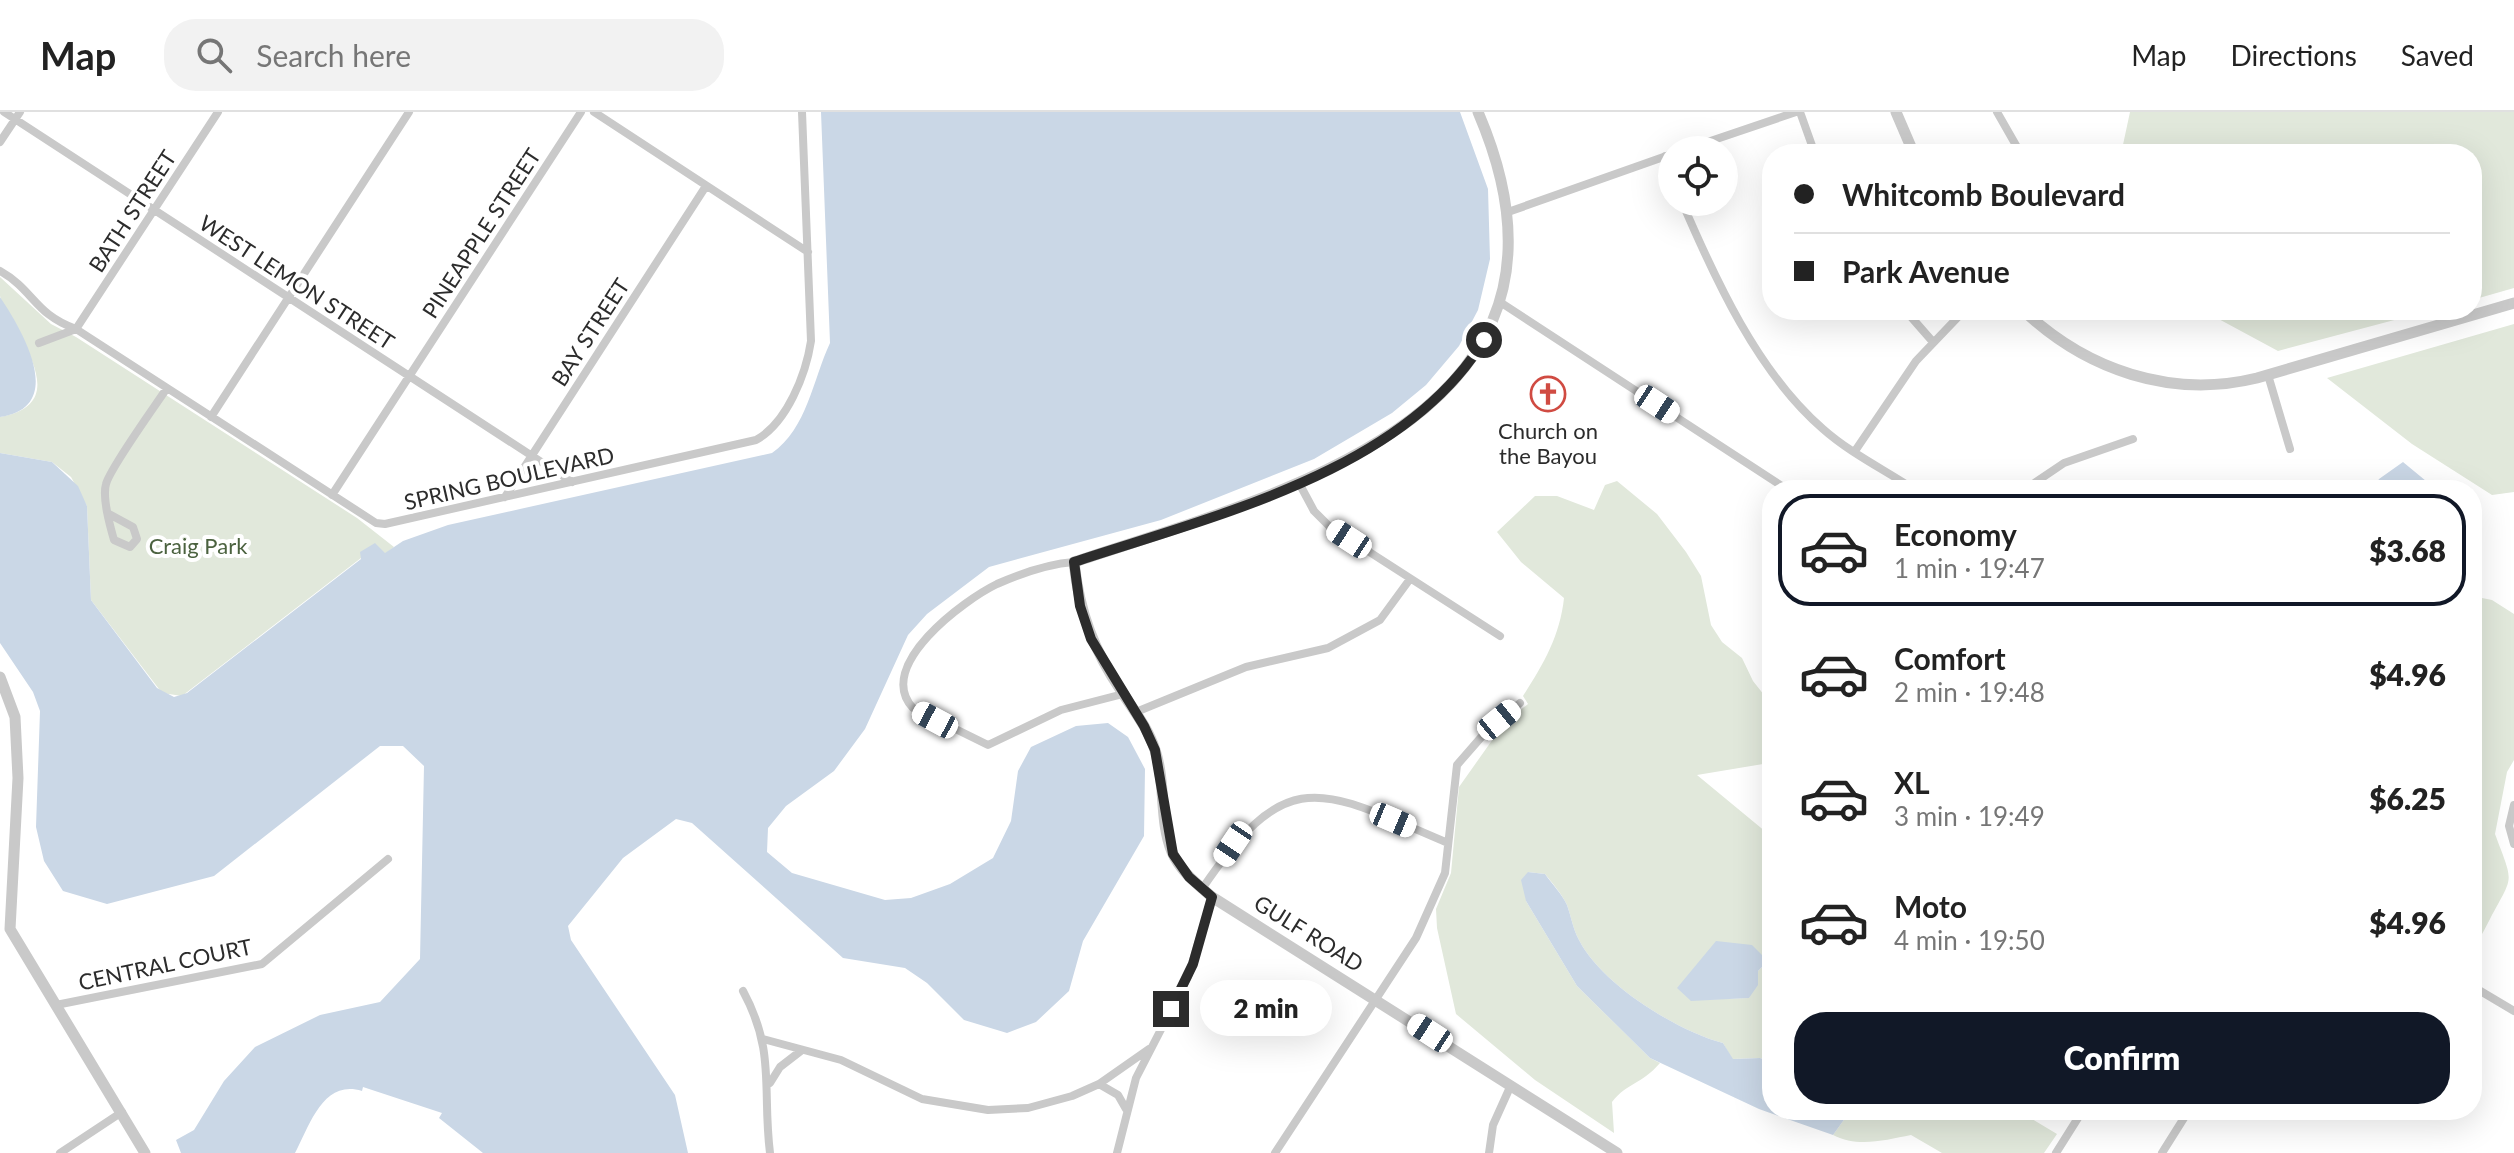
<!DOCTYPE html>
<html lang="en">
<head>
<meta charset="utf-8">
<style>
  body { margin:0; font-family:Lato,sans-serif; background:#f2f2f2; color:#222; height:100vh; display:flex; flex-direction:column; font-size:30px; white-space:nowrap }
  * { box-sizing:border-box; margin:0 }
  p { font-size:26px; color:#767676 }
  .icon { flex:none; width:44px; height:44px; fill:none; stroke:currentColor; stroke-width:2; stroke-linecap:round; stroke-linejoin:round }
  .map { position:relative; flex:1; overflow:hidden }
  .sheet { position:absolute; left:1762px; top:368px; width:720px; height:640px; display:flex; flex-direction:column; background:#fff; border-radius:32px; box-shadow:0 8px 32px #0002 }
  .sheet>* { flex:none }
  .top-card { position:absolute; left:1762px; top:32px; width:720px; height:176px; border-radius:32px; box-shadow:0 8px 32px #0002; display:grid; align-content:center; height:176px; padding:0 32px; background:#fff }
  .tools { position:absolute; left:1658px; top:24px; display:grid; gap:16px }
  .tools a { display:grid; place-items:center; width:80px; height:80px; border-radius:50%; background:#fff; box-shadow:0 8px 32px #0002; font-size:40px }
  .end { position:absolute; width:36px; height:36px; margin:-18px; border:10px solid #2c2c2c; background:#fff; box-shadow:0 0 0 4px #fff }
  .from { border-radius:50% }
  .bubble { position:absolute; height:56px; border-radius:28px; background:#fff; box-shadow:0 8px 32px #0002; font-size:26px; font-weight:800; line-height:56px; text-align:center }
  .car { position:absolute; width:24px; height:48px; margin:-24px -12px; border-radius:10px; box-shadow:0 0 6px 2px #0007; background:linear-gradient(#fff 24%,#345 0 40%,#fff 0 76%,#345 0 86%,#fff 0) }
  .top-card b { display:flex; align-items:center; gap:28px; height:76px; font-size:30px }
  .top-card b+b { border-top:2px solid #e0e0e0 }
  .top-card i { width:20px; height:20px; background:#222 }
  ul { padding:14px 0 0; list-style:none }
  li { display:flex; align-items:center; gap:24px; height:112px; margin:0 16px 12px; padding:0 16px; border:4px solid transparent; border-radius:32px }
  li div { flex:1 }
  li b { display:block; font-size:30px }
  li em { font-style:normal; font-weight:800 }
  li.selected { border-color:#111827 }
  li>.icon { width:72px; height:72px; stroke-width:1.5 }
  .cta { display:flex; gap:16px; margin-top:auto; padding:16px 32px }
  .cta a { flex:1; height:92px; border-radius:32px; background:#111827; color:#fff; font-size:32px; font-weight:800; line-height:92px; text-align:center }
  header { display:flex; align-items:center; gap:48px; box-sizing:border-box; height:112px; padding:0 40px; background:#fff; border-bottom:2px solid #e0e0e0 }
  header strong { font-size:38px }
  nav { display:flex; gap:44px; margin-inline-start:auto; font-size:28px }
  .search { width:560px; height:72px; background:#f2f2f2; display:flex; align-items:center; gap:20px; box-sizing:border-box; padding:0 28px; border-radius:32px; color:#767676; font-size:30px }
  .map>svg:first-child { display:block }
  .green { fill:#e1e8db; fill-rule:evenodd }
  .water { fill:#cad7e6 }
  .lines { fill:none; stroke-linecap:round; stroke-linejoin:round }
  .minor { stroke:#c9c9c9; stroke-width:8 }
  .tertiary { stroke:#c9c9c9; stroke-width:11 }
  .route { stroke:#2c2c2c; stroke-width:10 }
  .labels { text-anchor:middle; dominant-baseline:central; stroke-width:8; stroke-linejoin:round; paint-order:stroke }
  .street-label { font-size:22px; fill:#2c2c2c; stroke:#fff }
  .poi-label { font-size:22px; fill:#2c2c2c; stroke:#fff }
  .park-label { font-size:22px; fill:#4b623f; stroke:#fff }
</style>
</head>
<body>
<header>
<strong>Map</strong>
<div class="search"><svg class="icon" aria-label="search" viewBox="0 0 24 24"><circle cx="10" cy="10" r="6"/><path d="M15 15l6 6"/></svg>Search here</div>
<nav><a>Map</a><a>Directions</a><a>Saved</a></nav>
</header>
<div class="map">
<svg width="2514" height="1041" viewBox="0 0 2514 1041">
  <rect width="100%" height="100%" fill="#fff"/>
  <path class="green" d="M2130 0H2514V176L2472 188V42H2121Z
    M0 165 51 212 76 225 357 406 394 435 385 442 361 446 182 584 162 581 91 488 87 394 71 365 52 350 0 341V305C80 291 8 216 0 184 0 178 0 171 0 165Z
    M2202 198H2432L2278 239Z
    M2514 212V380L2492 383 2412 332 2327 266Z
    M1617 369 1657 402 1686 440 1701 464 1711 513 1722 530 1742 546 1753 569 1772 593 1769 651 1697 663 1772 725V950L1760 946 1732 947 1723 931C1677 919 1601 872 1579 828 1573 817 1571 804 1567 793 1562 782 1553 772 1545 762L1528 760 1526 789 1577 874 1650 946 1660 951C1641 973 1628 970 1612 990L1614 1021 1535 968 1456 902 1437 816 1436 797 1451 761 1459 675 1505 610 1528 592 1523 584C1543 553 1560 524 1564 486L1521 450 1497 420 1535 384H1557L1594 398 1605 373ZM1768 849 1758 859 1749 886 1691 888Z
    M2472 484 2492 488 2514 502V648L2507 660 2495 722C2514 773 2514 762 2490 807 2484 818 2482 825 2472 834Z
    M1851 998H2017L2057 1022 2044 1041H1942L1911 1023C1885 1028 1858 1036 1833 1023Z"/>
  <path class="water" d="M821 0H1460L1488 77 1490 147 1478 198 1459 234 1426 273 1392 301 1314 347 1161 408 989 455 927 502 908 523 865 617 834 659 786 694 768 716 767 740 792 761 885 788 911 786 950 772 993 746 1011 709 1018 659 1031 635 1076 614 1108 611 1128 625 1145 657 1144 724 1083 829 1069 879 1036 910 1007 921 964 908 927 871 905 856 843 846 692 711 676 707 623 746 568 814 571 828 675 983 688 1041H483L439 1006 442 1001 363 975 362 979C323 967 310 1013 295 1041H181L176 1028 194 1018 224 969 255 935 320 903 380 890 420 847 424 654 403 634H380L214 764 107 792 63 779 44 749 36 715 40 599 33 580 0 531V341L52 350 78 374 87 394 91 488 157 576 174 585 187 581 361 447 360 440 375 431 385 441 403 429 448 413 772 341C807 317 813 267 830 231Z
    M0 185C22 218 68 295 0 305Z
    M2403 350 2426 369 2421 378H2373L2379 367Z
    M1528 760 1545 762C1552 772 1562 782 1567 793 1571 804 1573 817 1579 828 1601 872 1677 919 1723 931L1733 947 1760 946 1772 950V998H1851L1833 1023 1759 997 1650 946 1577 874 1526 789 1521 768Z
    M1716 829 1752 833 1768 849 1758 859V873L1749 886 1691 889 1677 876Z"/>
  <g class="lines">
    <path class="minor" d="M4 0 572 370
      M594 0 808 140
      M1800 0 1815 42
      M1997 0 2021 42
      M0 30 20 0
      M1684 38 1796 0
      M1665 44 1672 65
      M1682 90C1715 167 1758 261 1823 317 1850 341 1885 358 1915 378
      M1508 100 1672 42
      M0 159C34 178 34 202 76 217L376 411 385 412 756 328C787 311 806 262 811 229L802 0
      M1500 190 1788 378
      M1905 198 1933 230
      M1961 198 1959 204 1975 198
      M39 231 76 217 218 0
      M2268 263 2290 337
      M211 305 409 0
      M1855 339 1916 249 1959 204
      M1299 371 1314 399 1329 414 1500 524
      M2024 378 2064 351 2133 327
      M332 383 581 0
      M505 385 706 74
      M109 402 133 415 137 427 130 435 114 428C110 414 102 386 106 372 110 356 155 294 167 276
      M1074 450C1047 452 1022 461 997 472 964 488 874 554 913 596L988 633 1061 598 1123 582
      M1136 600 1246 555 1328 536 1380 508 1410 467
      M1770 684 1772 688
      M2514 693 2509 714 2514 732
      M1202 777C1289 648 1322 678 1448 731
      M2472 874 2514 899
      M743 879C776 940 762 977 770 1041
      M56 893 262 852 388 747
      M763 927 841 948 922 987 988 998 1028 996 1072 984 1099 972 1149 937
      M770 971 780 955 802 938
      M1099 972 1118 983 1126 997
      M60 1041 122 1000
      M1117 1041 1136 966 1188 865 1212 785
      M1275 1041 1416 826 1445 761 1457 653 1484 622 1520 591
      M1489 1041 1493 1013 1511 973
      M2056 1041 2083 998
      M2162 1041 2189 998"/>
    <path class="tertiary" d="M1478 0C1608 302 1290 378 1074 450 1079 500 1094 539 1122 580 1134 599 1148 616 1155 638 1166 671 1159 708 1172 740 1180 759 1197 772 1212 785L1617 1041
      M1896 0 1914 42
      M2023 198C2086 258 2171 287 2257 266L2514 191
      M0 565 15 605 18 666 10 817 145 1041"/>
  </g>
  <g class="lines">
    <path class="route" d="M1171 897 1193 852 1212 785 1189 765 1173 742 1155 638 1144 614 1091 527 1080 494 1074 450C1212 404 1404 360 1484 228"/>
  </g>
  <defs>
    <g id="church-ring" transform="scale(1.8)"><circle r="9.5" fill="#fff" stroke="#d04b42" stroke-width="1.5"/><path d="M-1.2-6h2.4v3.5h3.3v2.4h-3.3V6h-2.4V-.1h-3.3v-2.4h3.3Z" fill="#d04b42"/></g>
  </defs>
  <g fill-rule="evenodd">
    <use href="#church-ring" x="1548" y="282"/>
  </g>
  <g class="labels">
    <g class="street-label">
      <text transform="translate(132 99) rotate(-57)">BATH STREET</text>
      <text transform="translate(481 121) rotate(-57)">PINEAPPLE STREET</text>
      <text transform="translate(297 170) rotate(33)">WEST LEMON STREET</text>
      <text transform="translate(590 220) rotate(-57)">BAY STREET</text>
      <text transform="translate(509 366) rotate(-13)">SPRING BOULEVARD</text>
      <text transform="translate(1309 821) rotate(32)">GULF ROAD</text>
      <text transform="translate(165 852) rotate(-12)">CENTRAL COURT</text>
    </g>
    <g class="poi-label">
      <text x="1548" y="318">Church on<tspan x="1548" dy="25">the Bayou</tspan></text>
    </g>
    <g class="park-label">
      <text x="198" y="433">Craig Park</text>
    </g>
  </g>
</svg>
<div class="tools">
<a><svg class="icon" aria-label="locate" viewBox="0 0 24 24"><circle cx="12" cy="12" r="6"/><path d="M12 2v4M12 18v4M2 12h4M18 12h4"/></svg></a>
</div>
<i class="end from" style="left:1484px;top:228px"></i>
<i class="end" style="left:1171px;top:897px"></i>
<div class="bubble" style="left:1200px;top:868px;width:132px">2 min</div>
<i class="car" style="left:1657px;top:292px;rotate:123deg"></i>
<i class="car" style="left:1349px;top:427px;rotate:303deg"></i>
<i class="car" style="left:935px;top:608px;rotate:298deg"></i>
<i class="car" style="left:1499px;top:608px;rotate:51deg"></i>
<i class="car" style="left:1393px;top:708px;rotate:113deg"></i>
<i class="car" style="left:1233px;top:732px;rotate:214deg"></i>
<i class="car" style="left:1430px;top:921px;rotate:303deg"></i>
<div class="top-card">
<b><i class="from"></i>Whitcomb Boulevard</b>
<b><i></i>Park Avenue</b>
</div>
<section class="sheet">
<ul>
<li class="selected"><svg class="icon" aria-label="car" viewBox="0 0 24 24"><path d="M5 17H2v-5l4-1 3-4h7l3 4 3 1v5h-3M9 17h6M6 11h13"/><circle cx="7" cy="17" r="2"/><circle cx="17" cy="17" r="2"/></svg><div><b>Economy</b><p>1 min · 19:47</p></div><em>$3.68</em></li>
<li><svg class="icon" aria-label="car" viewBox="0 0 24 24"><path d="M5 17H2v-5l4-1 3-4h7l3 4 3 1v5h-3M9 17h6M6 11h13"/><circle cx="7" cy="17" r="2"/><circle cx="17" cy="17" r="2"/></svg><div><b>Comfort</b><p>2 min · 19:48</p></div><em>$4.96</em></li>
<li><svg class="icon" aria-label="car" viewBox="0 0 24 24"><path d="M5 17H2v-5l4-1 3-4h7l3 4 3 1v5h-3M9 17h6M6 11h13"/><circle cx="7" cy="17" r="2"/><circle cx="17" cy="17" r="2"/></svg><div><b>XL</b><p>3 min · 19:49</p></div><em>$6.25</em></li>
<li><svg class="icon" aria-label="car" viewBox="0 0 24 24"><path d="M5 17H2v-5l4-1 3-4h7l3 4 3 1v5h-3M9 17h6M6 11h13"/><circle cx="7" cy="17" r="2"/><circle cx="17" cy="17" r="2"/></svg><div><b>Moto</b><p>4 min · 19:50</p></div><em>$4.96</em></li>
</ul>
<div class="cta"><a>Confirm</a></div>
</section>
</div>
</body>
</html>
